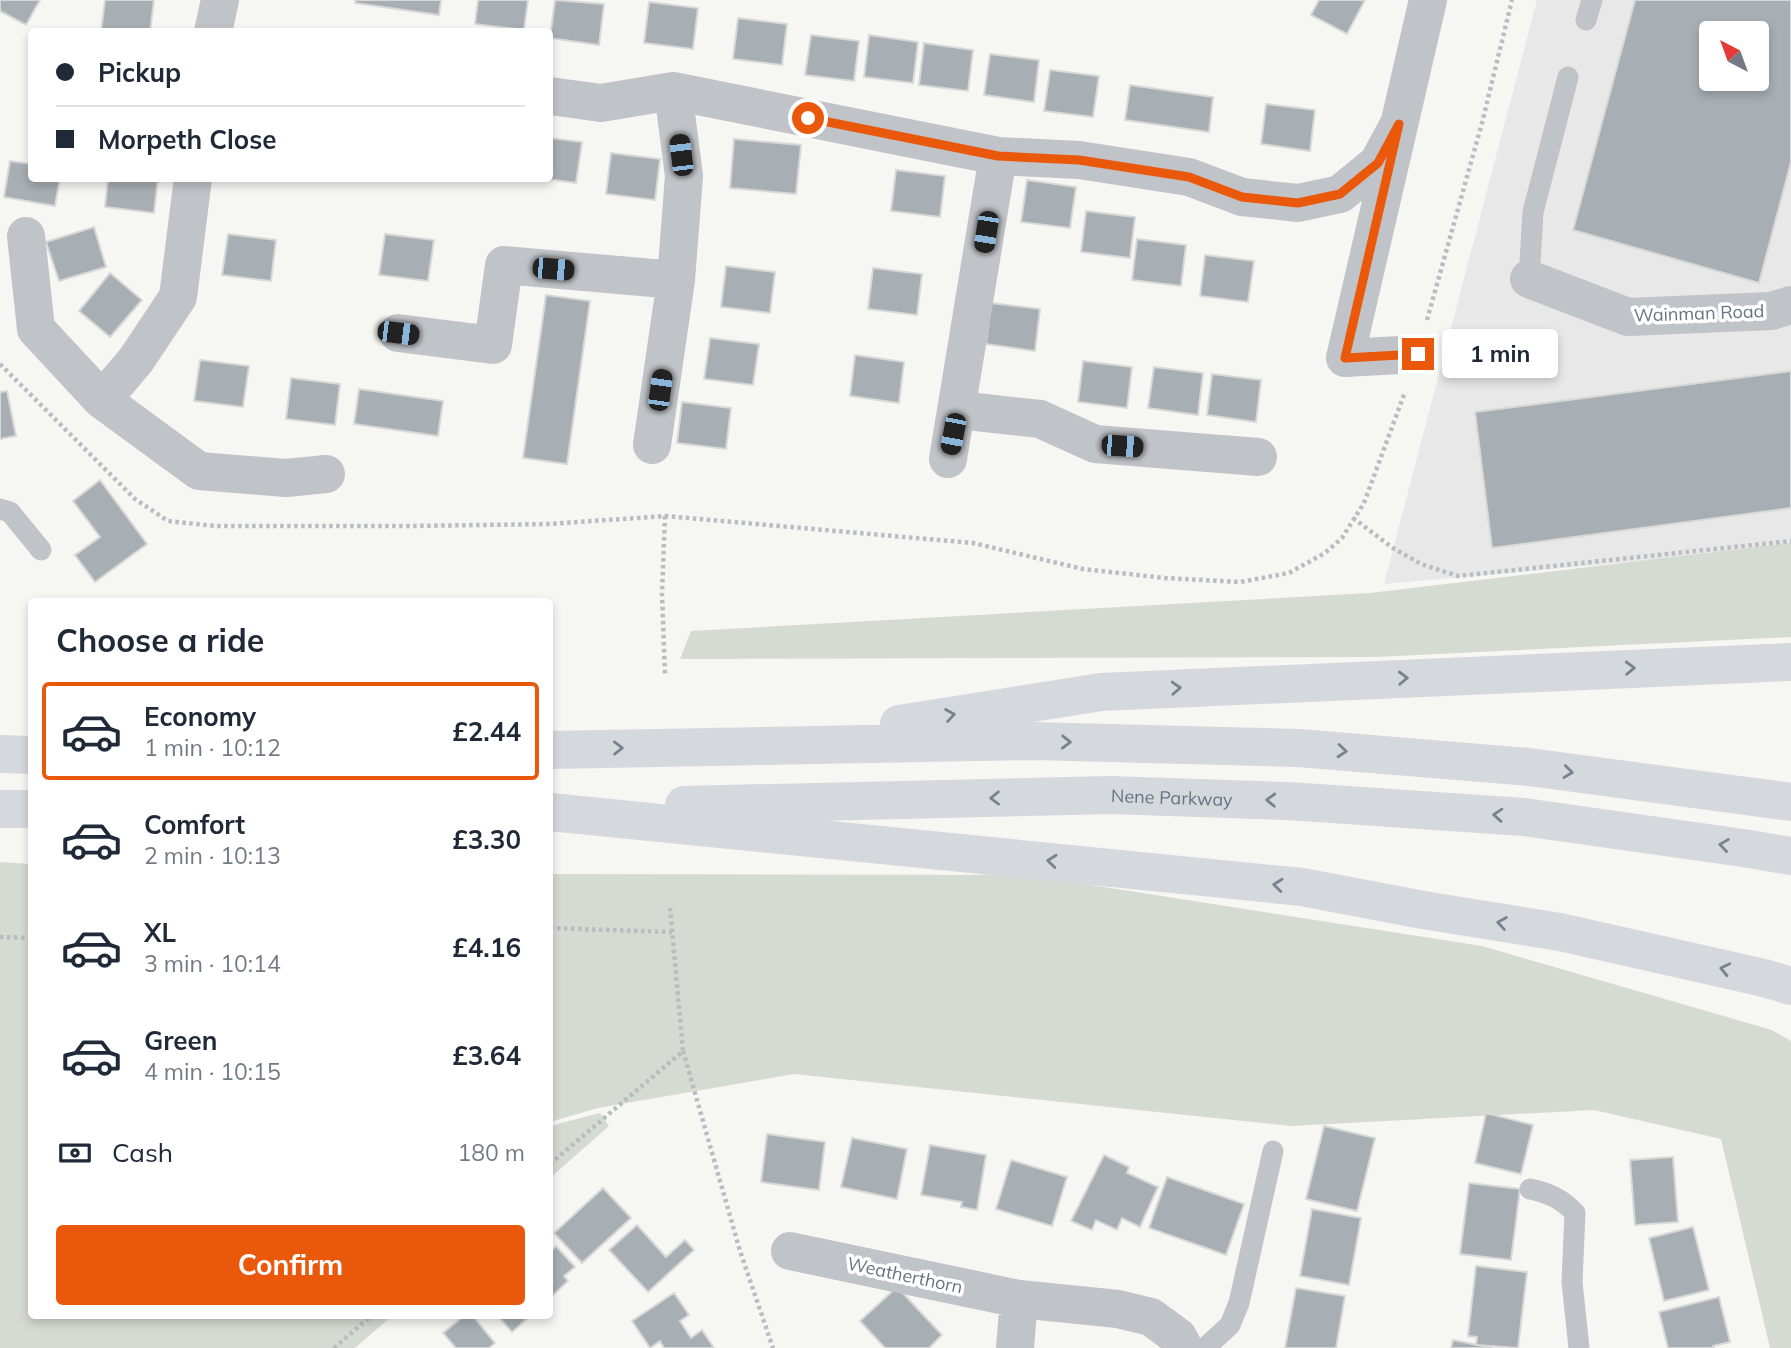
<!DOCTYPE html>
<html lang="en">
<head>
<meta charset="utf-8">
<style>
  body { margin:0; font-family:Mulish,sans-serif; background:#f2f2f3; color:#1f2937; height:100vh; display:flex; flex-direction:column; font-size:26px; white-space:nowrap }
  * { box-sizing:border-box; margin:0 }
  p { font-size:23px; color:#747a83 }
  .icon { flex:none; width:38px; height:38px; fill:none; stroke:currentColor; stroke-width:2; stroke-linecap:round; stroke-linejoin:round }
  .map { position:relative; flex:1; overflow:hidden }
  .details { position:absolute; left:28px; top:598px; width:525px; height:721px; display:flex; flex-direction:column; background:#fff; border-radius:7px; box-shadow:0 4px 10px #0003 }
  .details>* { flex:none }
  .top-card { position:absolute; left:28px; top:28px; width:525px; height:154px; border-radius:7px; box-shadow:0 4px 10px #0003; display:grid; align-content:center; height:154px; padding:0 28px; background:#fff }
  .needle { width:46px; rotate:319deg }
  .tools { position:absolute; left:1699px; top:21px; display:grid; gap:14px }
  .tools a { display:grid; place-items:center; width:70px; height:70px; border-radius:7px; background:#fff; box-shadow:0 4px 10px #0003; font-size:35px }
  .end { position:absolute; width:32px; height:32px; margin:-16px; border:9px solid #ea580c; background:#fff; box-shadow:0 0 0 4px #fff }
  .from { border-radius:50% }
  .bubble { position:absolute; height:49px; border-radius:7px; background:#fff; box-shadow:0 4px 10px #0003; font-size:23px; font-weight:700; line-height:49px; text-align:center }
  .car { position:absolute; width:21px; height:42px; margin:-21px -10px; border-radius:9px; box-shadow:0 0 5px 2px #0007; background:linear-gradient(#222 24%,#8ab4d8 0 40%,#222 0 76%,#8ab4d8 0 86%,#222 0) }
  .top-card b { display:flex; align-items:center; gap:24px; height:66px; font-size:26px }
  .top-card b+b { border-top:2px solid #e0e1e3 }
  .top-card i { width:18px; height:18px; background:#1f2937 }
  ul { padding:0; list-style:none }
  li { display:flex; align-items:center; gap:21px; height:98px; margin:0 14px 10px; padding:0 14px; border:4px solid transparent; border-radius:7px }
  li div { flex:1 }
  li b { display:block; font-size:26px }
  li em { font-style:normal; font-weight:700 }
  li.current { border-color:#ea580c }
  li>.icon { width:63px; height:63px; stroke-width:1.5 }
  h2 { padding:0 28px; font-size:32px; line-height:84px }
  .pay { display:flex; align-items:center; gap:18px; height:77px; padding:0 28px; font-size:26px }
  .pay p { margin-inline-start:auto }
  .cta { display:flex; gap:14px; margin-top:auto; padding:14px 28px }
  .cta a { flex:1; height:80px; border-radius:7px; background:#ea580c; color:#fff; font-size:28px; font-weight:700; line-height:80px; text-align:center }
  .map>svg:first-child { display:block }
  .built { fill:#e7e8e7; fill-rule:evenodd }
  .green { fill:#d5dbd3 }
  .building { fill:#a7aeb4; stroke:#d8d8d6; stroke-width:2; fill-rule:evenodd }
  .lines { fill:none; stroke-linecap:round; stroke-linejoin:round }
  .path { stroke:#babcbf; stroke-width:4.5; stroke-dasharray:3.5 3.5; stroke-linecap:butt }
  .lane { stroke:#c0c3c7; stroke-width:21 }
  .street { stroke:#c0c3c7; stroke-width:38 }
  .highway { stroke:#d5d8dc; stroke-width:38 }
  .oneway { stroke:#788390 }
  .route { stroke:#ea580c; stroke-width:9 }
  .labels { text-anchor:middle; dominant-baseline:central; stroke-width:7; stroke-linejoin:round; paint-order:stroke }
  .street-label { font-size:18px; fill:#677483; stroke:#fff }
</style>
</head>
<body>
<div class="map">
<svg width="1791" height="1348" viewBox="0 0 1791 1348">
  <rect width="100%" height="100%" fill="#f6f6f3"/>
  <path class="built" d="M1537 0H1791V548L1384 584ZM1712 33H1757V79H1712Z"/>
  <path class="green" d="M1791 543V637L1375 657 680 659 691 631 1370 593Z
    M0 862 31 864 32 1316H392L355 1348H0Z
    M550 874 1027 875 1482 946 1772 1030 1791 1041V1348H1770L1721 1139 1594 1110 1292 1126 794 1074 598 1108 550 1122Z
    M600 1113 609 1126 550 1178V1126Z"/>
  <path class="building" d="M0 0H40L26 25 0 11Z
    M105 0H154L150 32H101Z
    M356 0H441L439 15 355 3Z
    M478 0H528L524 30 475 24Z
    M555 0 604 4 599 45 550 38Z
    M1319 0H1365L1347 34 1311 15Z
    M1635 0H1791V162L1759 283 1573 230ZM1712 33H1757V79H1712Z
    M649 2 698 8 693 49 644 43Z
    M738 18 787 24 782 65 733 59Z
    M811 35 859 41 854 81 805 75Z
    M869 35 918 42 913 83 864 77Z
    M924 43 973 50 968 91 919 85Z
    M990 54 1039 60 1034 102 984 95Z
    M1050 70 1099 76 1093 117 1044 111Z
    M1130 85 1213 97 1209 132 1125 120Z
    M1266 104 1315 110 1310 151 1261 144Z
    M550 138 582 142 576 183 541 178H550Z
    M734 139 801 145 796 194 730 188Z
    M611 153 660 159 655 200 606 194Z
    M10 161 32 164V178H60L55 206 4 197Z
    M896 170 945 176 940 217 891 211Z
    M108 178H158L154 213 105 207Z
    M1027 180 1076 187 1070 228 1021 222Z
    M1086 211 1135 217 1130 258 1081 252Z
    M94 227 106 267 59 281 46 242Z
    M228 234 276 240 271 281 222 275Z
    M385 234 434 240 428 281 379 275Z
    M1137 239 1186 245 1181 286 1132 280Z
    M1205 255 1254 261 1248 302 1200 296Z
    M726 266 775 272 770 313 721 307Z
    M873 268 922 274 917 315 868 309Z
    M110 273 142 300 110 337 79 311Z
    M546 295 590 301 567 464 523 458Z
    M991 303 1040 309 1035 351 986 344Z
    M710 338 759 344 753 385 704 379Z
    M855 355 904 362 899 403 850 396Z
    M200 360 249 366 243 407 194 401Z
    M1083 361 1132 367 1127 408 1078 402Z
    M1154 367 1203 373 1198 415 1148 408Z
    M1791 371V508L1492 548 1475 412Z
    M1212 374 1261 380 1256 422 1207 415Z
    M291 378 340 384 335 425 286 419Z
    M359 389 443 401 438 436 354 424Z
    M7 391 16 436 0 439V392Z
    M682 402 731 408 726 449 677 443Z
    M100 480 147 544 95 582 75 555 100 537 73 501Z
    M1486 1113 1533 1125 1521 1174 1475 1163Z
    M1324 1126 1375 1138 1357 1211 1306 1199Z
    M767 1134 825 1142 819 1190 761 1182Z
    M852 1138 907 1149 897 1199 841 1187Z
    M930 1145 986 1155 977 1210 961 1207 962 1202 921 1195Z
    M1104 1155 1129 1167 1127 1173 1158 1187 1140 1227 1122 1218 1117 1230 1096 1220 1092 1230 1071 1221Z
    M1673 1157 1678 1222 1635 1225 1630 1160Z
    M1011 1160 1067 1177 1052 1226 996 1209Z
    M1167 1177 1244 1204 1226 1255 1149 1228Z
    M1469 1183 1520 1189 1511 1260 1460 1254Z
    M603 1188 631 1218 582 1263 554 1233Z
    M1312 1209 1361 1218 1349 1285 1300 1276Z
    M637 1225 666 1257 685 1240 694 1250 648 1292 609 1250Z
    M1693 1227 1709 1290 1664 1301 1649 1238Z
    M556 1246 575 1267 564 1276 568 1281 550 1298V1252Z
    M1476 1266 1527 1272 1518 1348 1476 1345 1477 1337 1468 1336Z
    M897 1287 942 1335 929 1348H885L860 1321Z
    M1296 1288 1345 1296 1336 1348H1285Z
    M674 1293 689 1315 680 1321 691 1338 702 1330 714 1348H664L660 1341 650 1348 632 1321Z
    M1719 1297 1730 1342 1713 1346 1714 1348H1668L1659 1312Z
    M464 1316H473L495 1343 489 1348H456L443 1333Z
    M498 1316H530L512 1332Z
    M1453 1340 1492 1348H1451Z"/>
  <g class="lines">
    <path class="path" d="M1427 320 1482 123 1512 0
      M0 364 135 499 168 521 215 526H408L549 524 665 516 973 543 1083 569 1165 578 1240 582 1289 573 1325 553 1342 538 1364 503 1405 392
      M665 516 662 593 665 675
      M1353 518 1393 548 1421 564 1458 576 1791 541
      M550 928 672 932
      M0 937 32 938
      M683 1051 740 1251 773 1348
      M550 1164 683 1051 670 908
      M334 1348 371 1316"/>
    <path class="lane" d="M1586 20 1592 0
      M1529 279 1533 212 1568 77
      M0 509 10 512 41 550
      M1530 1189C1549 1193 1562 1199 1575 1213L1572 1282 1579 1348
      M1205 1348 1230 1325 1239 1303 1273 1151"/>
    <path class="street" d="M213 32 220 0
      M550 96 601 103 673 91 998 156 1079 160 1189 177 1242 197 1298 203 1340 194 1378 163 1399 124
      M26 236 36 329 102 400 136 360 178 297 193 178
      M1529 279 1628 317 1771 311 1791 305
      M398 333 493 345 504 265 676 280
      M1418 354 1345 358 1428 0
      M102 400 199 471 286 478 326 474
      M958 410 1040 419 1095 444 1258 457
      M652 445 676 280 684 176 673 91
      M948 459 998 156
      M790 1251 1019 1299 1118 1309 1151 1317 1178 1337 1184 1348
      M1015 1348 1019 1299"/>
    <g class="highway">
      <path d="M899 724 1101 692 1791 662"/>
      <path d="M550 750 1032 741 1299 748 1529 767 1791 802"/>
      <path d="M0 754 32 755"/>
      <path id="s1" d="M684 805 1110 795 1288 801 1524 817 1743 848 1791 856"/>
      <path d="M0 809H32"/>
      <path d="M550 812 1302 887 1423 910 1560 932 1764 978 1791 986"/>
    </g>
  </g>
  <defs><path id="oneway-chevron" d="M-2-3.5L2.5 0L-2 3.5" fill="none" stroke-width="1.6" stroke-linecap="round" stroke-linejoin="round" transform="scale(1.75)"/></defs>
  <g class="oneway">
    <use href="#oneway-chevron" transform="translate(1630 668) rotate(-2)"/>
    <use href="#oneway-chevron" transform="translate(1403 678) rotate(-2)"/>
    <use href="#oneway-chevron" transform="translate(1176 688) rotate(-3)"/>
    <use href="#oneway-chevron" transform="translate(950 715) rotate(-9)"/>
    <use href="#oneway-chevron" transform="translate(1066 742) rotate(1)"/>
    <use href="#oneway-chevron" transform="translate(618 748) rotate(-1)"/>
    <use href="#oneway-chevron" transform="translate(1342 751) rotate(5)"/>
    <use href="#oneway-chevron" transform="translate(1568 772) rotate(7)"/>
    <use href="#oneway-chevron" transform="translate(995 798) rotate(179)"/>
    <use href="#oneway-chevron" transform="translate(1271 800) rotate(-178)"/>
    <use href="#oneway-chevron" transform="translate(1498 815) rotate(-176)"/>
    <use href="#oneway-chevron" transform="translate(1724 845) rotate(-172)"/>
    <use href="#oneway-chevron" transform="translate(1052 861) rotate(-174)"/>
    <use href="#oneway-chevron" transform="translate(1278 885) rotate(-174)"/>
    <use href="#oneway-chevron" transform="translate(1502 923) rotate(-171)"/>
    <use href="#oneway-chevron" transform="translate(1725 969) rotate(-167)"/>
  </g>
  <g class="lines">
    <path class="route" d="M808 118 998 156 1079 160 1189 177 1242 197 1298 203 1340 194 1378 163 1399 124 1345 358 1418 354"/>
  </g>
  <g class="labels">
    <g class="street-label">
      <text transform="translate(1699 313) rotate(-2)">Wainman Road</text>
      <text stroke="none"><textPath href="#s1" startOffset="488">Nene Parkway</textPath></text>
      <text transform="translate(905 1275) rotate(12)">Weatherthorn</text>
    </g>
  </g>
</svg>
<div class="tools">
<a><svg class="needle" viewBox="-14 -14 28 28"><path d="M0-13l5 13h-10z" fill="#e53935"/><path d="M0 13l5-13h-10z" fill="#747a83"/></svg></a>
</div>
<i class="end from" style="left:808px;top:118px"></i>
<i class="end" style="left:1418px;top:354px"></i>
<div class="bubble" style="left:1442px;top:329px;width:116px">1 min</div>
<i class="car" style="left:681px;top:155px;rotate:353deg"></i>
<i class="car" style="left:986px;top:232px;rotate:189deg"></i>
<i class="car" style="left:553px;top:269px;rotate:95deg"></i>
<i class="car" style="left:398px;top:333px;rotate:97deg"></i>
<i class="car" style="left:660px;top:390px;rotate:8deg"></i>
<i class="car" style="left:953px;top:434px;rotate:191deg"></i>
<i class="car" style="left:1122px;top:446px;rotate:94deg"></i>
<div class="top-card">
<b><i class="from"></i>Pickup</b>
<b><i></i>Morpeth Close</b>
</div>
<section class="details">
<h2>Choose a ride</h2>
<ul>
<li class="current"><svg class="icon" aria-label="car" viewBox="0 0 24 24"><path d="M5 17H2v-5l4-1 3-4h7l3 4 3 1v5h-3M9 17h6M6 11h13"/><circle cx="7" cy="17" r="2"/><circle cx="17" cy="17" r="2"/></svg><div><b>Economy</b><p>1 min · 10:12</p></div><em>£2.44</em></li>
<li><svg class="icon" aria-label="car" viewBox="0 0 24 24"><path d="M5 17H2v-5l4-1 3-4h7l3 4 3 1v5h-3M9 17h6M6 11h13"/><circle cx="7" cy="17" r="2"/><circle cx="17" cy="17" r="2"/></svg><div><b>Comfort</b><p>2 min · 10:13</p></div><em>£3.30</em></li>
<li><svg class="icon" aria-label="car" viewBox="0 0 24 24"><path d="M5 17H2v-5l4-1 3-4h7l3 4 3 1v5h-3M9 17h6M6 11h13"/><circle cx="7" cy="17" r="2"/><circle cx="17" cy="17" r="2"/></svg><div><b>XL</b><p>3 min · 10:14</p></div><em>£4.16</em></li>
<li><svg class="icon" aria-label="car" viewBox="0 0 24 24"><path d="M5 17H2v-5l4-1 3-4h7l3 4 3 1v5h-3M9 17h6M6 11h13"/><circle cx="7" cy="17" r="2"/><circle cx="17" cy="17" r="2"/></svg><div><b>Green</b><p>4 min · 10:15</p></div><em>£3.64</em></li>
</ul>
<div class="pay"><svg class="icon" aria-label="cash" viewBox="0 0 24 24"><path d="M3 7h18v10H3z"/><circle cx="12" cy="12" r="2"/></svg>Cash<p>180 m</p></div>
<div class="cta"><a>Confirm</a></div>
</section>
</div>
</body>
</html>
